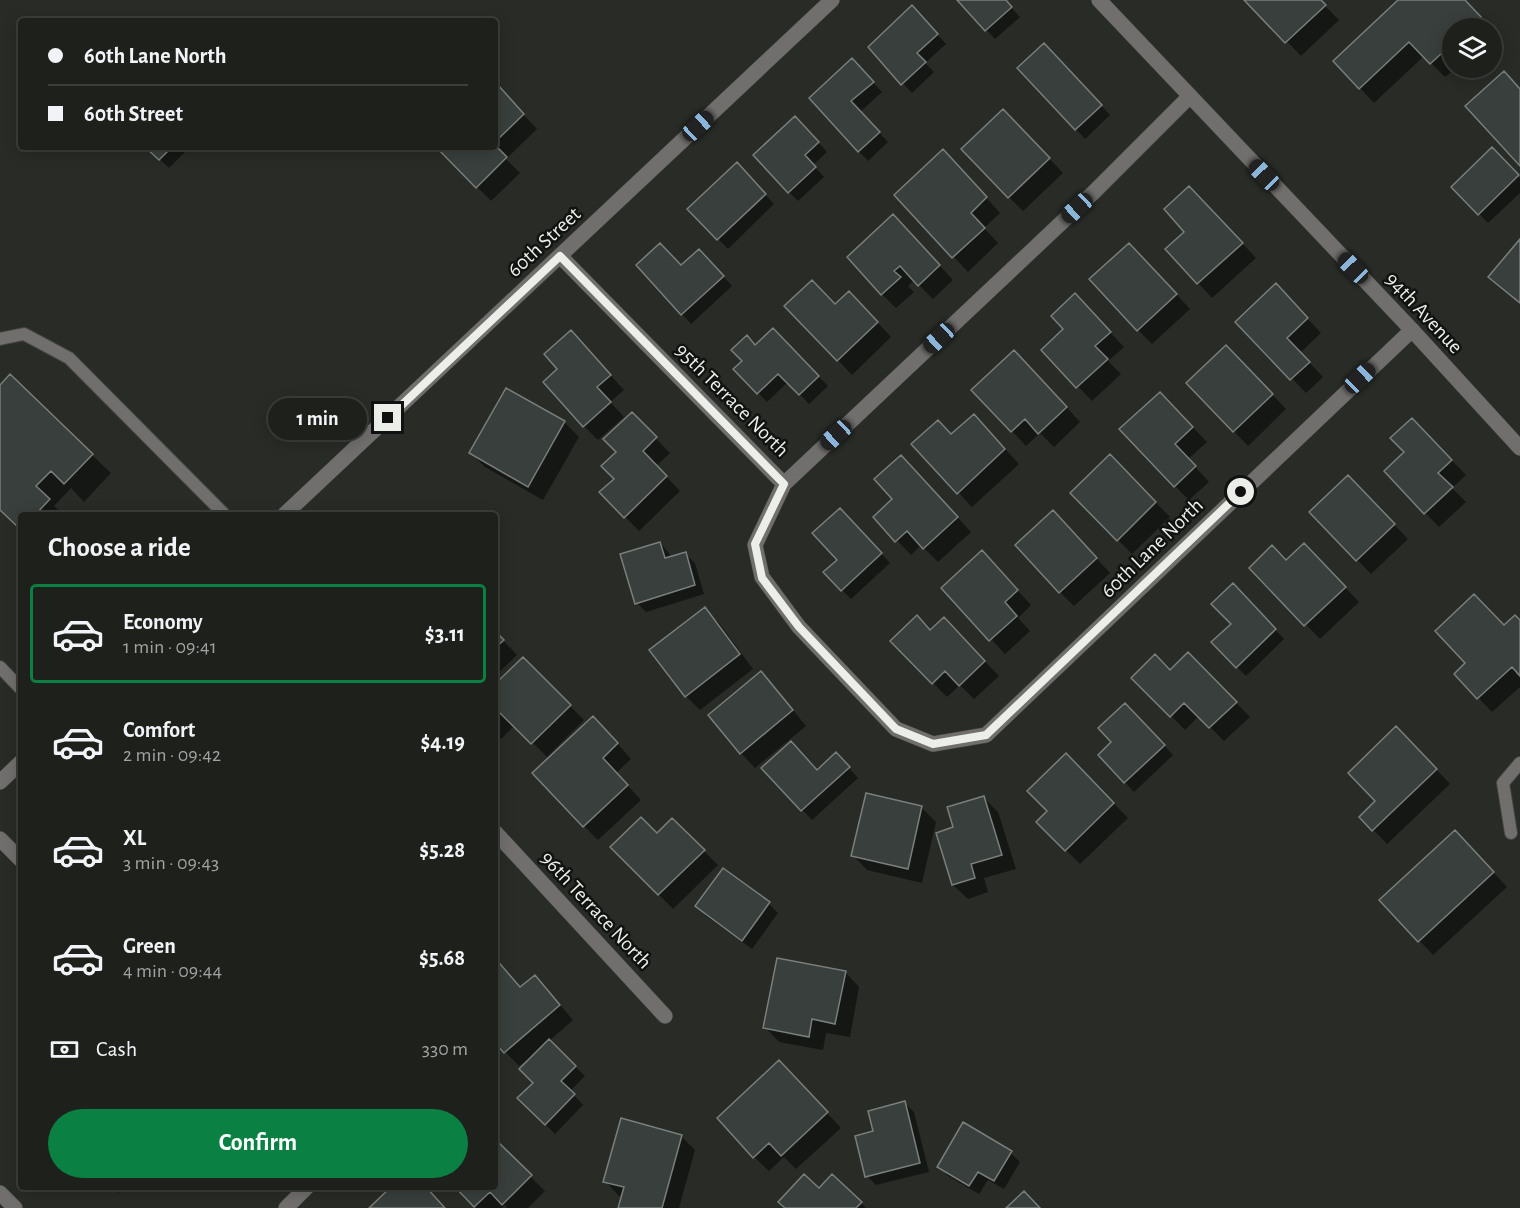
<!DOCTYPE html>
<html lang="en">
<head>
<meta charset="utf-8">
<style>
  body { margin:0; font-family:"Alegreya Sans",sans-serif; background:#262825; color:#f1f3f6; height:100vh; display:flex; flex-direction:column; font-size:22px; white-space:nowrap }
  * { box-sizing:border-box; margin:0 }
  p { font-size:20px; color:#a1a3a3 }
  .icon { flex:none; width:33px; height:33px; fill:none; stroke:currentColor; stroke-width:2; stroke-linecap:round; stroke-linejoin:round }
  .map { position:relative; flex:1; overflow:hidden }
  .details { position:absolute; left:18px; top:512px; width:480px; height:678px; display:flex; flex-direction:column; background:#1e201c; border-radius:6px; box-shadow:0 3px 15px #0003,0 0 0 2px #3c3e3b }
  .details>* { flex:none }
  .hud { position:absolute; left:18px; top:18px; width:480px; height:132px; border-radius:6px; box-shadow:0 3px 15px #0003,0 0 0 2px #3c3e3b; display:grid; align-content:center; height:132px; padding:0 30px; background:#1e201c }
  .buttons { position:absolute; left:1442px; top:18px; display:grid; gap:12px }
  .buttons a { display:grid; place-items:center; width:60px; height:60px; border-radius:50%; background:#1e201c; box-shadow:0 3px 15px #0003,0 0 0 2px #3c3e3b; font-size:30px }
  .end { position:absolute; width:27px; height:27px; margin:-14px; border:8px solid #eceeea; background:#111; box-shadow:0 0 0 3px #111 }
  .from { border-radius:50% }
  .bubble { position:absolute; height:42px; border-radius:21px; background:#1e201c; box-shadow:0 3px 15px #0003,0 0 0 2px #3c3e3b; font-size:20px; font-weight:700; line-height:42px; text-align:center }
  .car { position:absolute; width:18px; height:36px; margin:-18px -9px; border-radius:8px; box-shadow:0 0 4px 2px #0007; background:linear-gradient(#222 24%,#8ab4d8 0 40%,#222 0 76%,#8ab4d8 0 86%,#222 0) }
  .hud b { display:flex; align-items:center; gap:21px; height:57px; font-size:22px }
  .hud b+b { border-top:2px solid #3c3e3b }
  .hud i { width:15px; height:15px; background:#f1f3f6 }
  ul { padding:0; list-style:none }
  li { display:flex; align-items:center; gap:18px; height:99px; margin:0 12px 9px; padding:0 18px; border:3px solid transparent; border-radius:6px }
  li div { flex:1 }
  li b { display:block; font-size:22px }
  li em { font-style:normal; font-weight:700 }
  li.selected { border-color:#0b8043 }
  li>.icon { width:54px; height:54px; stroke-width:1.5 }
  h2 { padding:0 30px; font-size:27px; line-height:72px }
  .pay { display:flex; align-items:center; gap:15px; height:66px; padding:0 30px; font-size:22px }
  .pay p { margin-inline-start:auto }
  .primary-button { display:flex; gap:12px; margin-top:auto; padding:12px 30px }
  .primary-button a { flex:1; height:69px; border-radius:36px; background:#0b8043; color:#fff; font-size:24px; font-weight:700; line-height:69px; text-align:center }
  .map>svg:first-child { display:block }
  .shadow { fill:#0007 }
  .building { fill:#393f3c; stroke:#797f7c; stroke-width:1.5 }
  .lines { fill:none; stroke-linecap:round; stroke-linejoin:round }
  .service-casing { stroke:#434641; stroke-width:14 }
  .minor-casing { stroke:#434641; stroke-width:16 }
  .tertiary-casing { stroke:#434641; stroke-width:16 }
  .service { stroke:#706f6d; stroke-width:12 }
  .minor { stroke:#706f6d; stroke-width:15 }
  .tertiary { stroke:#706f6d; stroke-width:15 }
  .route { stroke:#eceeea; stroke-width:8 }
  .labels { text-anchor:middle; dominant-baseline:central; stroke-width:5; stroke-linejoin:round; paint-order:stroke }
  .street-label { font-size:21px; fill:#eceeea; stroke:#111311 }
</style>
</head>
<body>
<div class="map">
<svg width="1520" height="1208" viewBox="0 0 1520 1208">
  <rect width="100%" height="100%" fill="#282b26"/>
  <path class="shadow" d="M959 0H1004L1020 17 995 39Z
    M1247 0H1319L1339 20 1301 56Z
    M1400 0H1464L1491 28H1452V68H1456L1445 77 1424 56 1374 103 1335 61Z
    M922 17 946 44 925 63 934 72 912 93 870 47Z
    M1053 54 1110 115 1085 139 1076 129Z
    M861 70 882 92 860 112 888 142 868 161 811 99Z
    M498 88 537 129 506 159 520 173 491 201 438 147H495V90Z
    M1018 125 1063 173 1023 211 1009 197Z
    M804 127 827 152 813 165 824 177 798 201 789 192Z
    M147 147H190L169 168Z
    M1492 149 1520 178V193L1488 223 1453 187Z
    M957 165 1000 213 984 228 998 243 968 272 896 195Z
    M746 173 774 204 728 249 689 209Z
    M1203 202 1256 258 1212 298 1167 249 1186 233Z
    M907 230 953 280 933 299 914 280 908 286 914 292 896 308 882 294Z
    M1520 242V304L1490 277Z
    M1144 259 1190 309 1152 344 1138 330Z
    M708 260 732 286 691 324 638 265 682 267Z
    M1290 300 1321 333 1300 353 1323 377 1306 393 1238 322Z
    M835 306 863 307 891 337 852 375 838 360Z
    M1089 310 1124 347 1108 361 1121 374 1092 401 1043 350Z
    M773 330 828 386 809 404 788 382 767 402 735 369Z
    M571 332 624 390 610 402 624 417 598 440 584 426 559 369Z
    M1240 361 1286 409 1248 446 1188 383Z
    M1029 366 1080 422 1054 447 1040 433 1026 446 1012 431Z
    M0 387 92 455 111 473 84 502 71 488 54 506 63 514H21V529L0 509Z
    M507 390 564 422 579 437 543 500 485 467 471 453Z
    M1174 408 1207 442 1188 459 1209 482 1189 500 1175 486Z
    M632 414 670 453 656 466 680 491 639 531 601 492 616 479 618 452Z
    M1412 420 1466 475 1452 488 1466 502 1439 527 1386 472 1406 452Z
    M988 430 1019 464 972 507 958 492 952 436Z
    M1110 456 1170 517 1132 554 1072 493Z
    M915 471 971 532 938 562 921 545 911 555 875 517 894 499Z
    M1348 477 1408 539 1371 574 1311 512Z
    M849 519 890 563 851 599 825 573 839 560Z
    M1067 526 1110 573 1074 606 1060 592Z
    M660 543 669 553 671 558 685 554 695 563 704 594 646 612 637 603Z
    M1318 559 1359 602 1320 639 1251 568 1286 562Z
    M996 567 1031 605 1018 618 1030 631 1005 654 943 588Z
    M1242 595 1284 639 1246 676 1213 643 1233 624Z
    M705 609 719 623 753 669 700 710 686 696Z
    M1520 621V687L1492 712 1456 674 1504 627Z
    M931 631 958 633 999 676 974 699 960 685 947 697 933 683Z
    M495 632 517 655 495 676Z
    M1188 654 1250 717 1224 741 1199 716 1185 730 1133 678 1170 672Z
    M523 659 584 720 547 757 515 725 501 739 495 732V686Z
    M761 673 775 688 806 726 755 768 741 753 710 715Z
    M1125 705 1173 755 1134 792 1100 755 1113 742Z
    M607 732 631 759 616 773 641 800 598 840 584 826Z
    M1410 742 1450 784 1387 844 1361 817 1377 801Z
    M836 754 858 778 812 820 763 768 818 771Z
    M1066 755 1128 818 1080 864 1038 822 1049 811Z
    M867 795 922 808 936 822 922 883 867 870 853 855Z
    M983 797 998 812 1016 869 984 878 988 892 968 899 953 885 955 828Z
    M672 820 718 865 673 909 612 847 657 835Z
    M1469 846 1507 887 1433 955 1381 900Z
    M724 870 769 904 778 913 752 949 706 916 697 906Z
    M845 972 859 987 850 1037 826 1033 823 1050 779 1042 765 1027Z
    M521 989 549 992 573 1020 549 1041 585 1076 570 1091 583 1105 555 1134 519 1098 535 1083 528 1062 526 1061 519 1066 495 1041Z
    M793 1076 841 1128 796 1169 784 1157 769 1171 754 1157Z
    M904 1103 914 1112 929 1172 876 1185 867 1176 875 1132Z
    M681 1136 695 1150 679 1208H620L623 1197 619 1196 605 1181Z
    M495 1141 545 1191 528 1208H507L505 1205 502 1208H477L456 1186H495Z
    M1011 1153 1020 1162 1004 1189 988 1180 979 1194 948 1176 939 1166Z
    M832 1176 866 1208H786L819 1190Z
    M113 1186H127L119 1193Z"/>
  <path class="building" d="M957 0H1006L1012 7 985 31Z
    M1244 0H1321L1326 5 1285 43Z
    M1398 0H1465L1481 17 1469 28H1452V44L1430 64 1409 42 1359 89 1333 61Z
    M912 5 938 34 917 53 926 62 901 85 868 47Z
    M1044 43 1102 105 1075 130 1017 68Z
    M852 58 874 82 851 101 880 132 858 152 809 98Z
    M1504 71 1520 89V166L1465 106Z
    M498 85 524 114 495 142V88Z
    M1003 109 1050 158 1008 198 961 149Z
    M795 116 819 142 805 155 816 167 788 193 753 155Z
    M495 145 507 157 476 188 436 147H495Z
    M145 147H172L159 160Z
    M1492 147 1519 175 1478 215 1451 187Z
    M943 149 987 197 971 213 985 228 952 258 894 195Z
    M737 162 766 194 717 240 687 209Z
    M1189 186 1243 243 1197 284 1165 249 1184 232 1164 209Z
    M893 214 940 265 918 286 900 266 894 271 901 277 881 295 847 257Z
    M1520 239V303L1488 277Z
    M660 243 681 265 699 249 724 276 681 315 636 265Z
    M1129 243 1177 294 1137 331 1089 279Z
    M812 280 835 304 849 291 878 322 837 361 784 306Z
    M1276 283 1308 318 1287 338 1310 362 1290 380 1235 322Z
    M1075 293 1111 332 1095 346 1108 359 1076 388 1041 350 1063 329 1051 316Z
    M773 328 819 376 799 395 778 374 757 394 733 369 742 361 731 350 747 335 755 345Z
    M571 330 611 375 597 387 611 402 583 427 543 382 557 369 544 354Z
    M1226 345 1273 394 1233 432 1186 383Z
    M1014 350 1067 407 1038 434 1025 419 1011 432 971 390Z
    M10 374 93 454 64 484 51 471 36 486 50 499 36 514H21V530L0 510V385Z
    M506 388 565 421 528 487 469 453Z
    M1160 392 1193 427 1175 444 1196 466 1174 487 1119 429Z
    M632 412 657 437 643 451 667 476 624 518 599 492 614 479 601 466 616 452 603 439Z
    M974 414 1005 449 957 494 911 444 938 420 951 434Z
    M1412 418 1452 460 1438 473 1453 487 1424 514 1384 471 1404 452 1390 438Z
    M1110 454 1156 502 1117 541 1070 493Z
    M901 455 958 517 923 549 907 531 895 542 873 517 892 499 874 479Z
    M1348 475 1395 524 1356 561 1309 512Z
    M840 508 882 553 841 591 823 572 837 560 812 533Z
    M1053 510 1097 558 1059 593 1015 545Z
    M660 542 665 558 686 552 695 585 635 604 620 554Z
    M1304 543 1346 587 1304 626 1249 568 1272 545 1286 560Z
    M982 550 1018 590 1005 602 1017 616 989 641 941 588Z
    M1233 583 1276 629 1236 668 1211 642 1231 624 1211 604Z
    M1474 594 1504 625 1515 615 1520 620V676L1512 667 1477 699 1454 674 1465 663 1435 631Z
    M705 607 740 654 685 697 649 650Z
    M917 615 930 630 944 617 985 661 959 686 945 671 932 684 890 641Z
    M495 631 504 640 495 648Z
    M1188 652 1237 702 1209 728 1184 703 1170 717 1131 678 1155 654 1170 670Z
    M523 657 571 705 531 744 499 712 495 717V684Z
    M761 671 793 710 740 754 708 715Z
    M1125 703 1165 745 1124 783 1098 755 1111 742 1098 728Z
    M593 716 618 743 603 758 628 785 583 827 532 773Z
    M1396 726 1437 769 1372 831 1359 817 1375 801 1348 773Z
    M791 741 817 770 836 752 850 767 801 811 761 768Z
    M1066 753 1114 803 1065 851 1036 822 1047 811 1027 791Z
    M866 793 922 806 908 869 851 856Z
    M984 796 1002 855 971 864 975 878 952 885 936 833 953 827 947 807Z
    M641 817 657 833 672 818 705 850 658 895 610 847Z
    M1455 830 1494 872 1418 942 1379 900Z
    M723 868 770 902 742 941 695 906Z
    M495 958 520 987 535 975 560 1005 504 1053 495 1043Z
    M777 958 846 971 835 1024 812 1019 809 1037 763 1028Z
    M549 1039 576 1066 561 1081 575 1094 545 1125 517 1098 533 1083 519 1069Z
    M779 1060 828 1112 781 1156 769 1143 753 1158 717 1118Z
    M905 1101 920 1163 865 1177 855 1136 873 1131 868 1111Z
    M621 1118 682 1135 662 1208H618L624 1187 603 1182Z
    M963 1122 1012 1151 994 1181 978 1172 969 1186 937 1167Z
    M495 1139 532 1175 502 1205 490 1192 474 1207 454 1186H495Z
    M804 1174 819 1188 832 1174 862 1202 856 1208H785L778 1202Z
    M392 1186H425L445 1208H369Z
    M1024 1191 1040 1208H1006Z"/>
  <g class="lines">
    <g class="service-casing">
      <path id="service" d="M0 339 24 334 69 358 224 514
        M0 667 21 689
        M1511 833 1503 783 1520 763"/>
    </g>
    <g class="minor-casing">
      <path id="minor" d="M1190 96 1094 192 784 484 755 545 762 577 799 627 896 729 933 744 986 735 1412 330
        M560 256 784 484
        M495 832 665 1016
        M0 839 21 860
        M0 1193 15 1208
        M286 1208 308 1186"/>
    </g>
    <g class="tertiary-casing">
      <path id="tertiary" d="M1099 0 1412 330 1520 448
        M285 514 832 0
        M0 782 21 762"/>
    </g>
    <use href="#service" class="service"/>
    <use href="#minor" class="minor"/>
    <use href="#tertiary" class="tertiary"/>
  </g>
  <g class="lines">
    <path class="route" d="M388 418 560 256 784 484 755 544 762 578 799 627 896 729 933 744 986 735 1241 492"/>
  </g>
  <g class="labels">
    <g class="street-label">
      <text transform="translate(544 242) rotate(-43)">60th Street</text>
      <text transform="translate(1424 313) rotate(47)">94th Avenue</text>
      <text transform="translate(732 400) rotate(45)">95th Terrace North</text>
      <text transform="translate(1152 548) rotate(-44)">60th Lane North</text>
      <text transform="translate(596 910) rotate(47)">96th Terrace North</text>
    </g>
  </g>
</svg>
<div class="buttons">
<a><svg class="icon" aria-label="layers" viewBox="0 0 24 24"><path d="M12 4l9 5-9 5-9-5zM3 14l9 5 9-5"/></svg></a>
</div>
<i class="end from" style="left:1241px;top:492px"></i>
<i class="end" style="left:388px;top:418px"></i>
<div class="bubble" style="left:268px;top:398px;width:99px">1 min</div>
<i class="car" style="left:698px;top:126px;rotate:47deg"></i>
<i class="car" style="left:1264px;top:175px;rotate:316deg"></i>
<i class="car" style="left:1077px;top:208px;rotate:227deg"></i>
<i class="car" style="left:1353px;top:268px;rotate:316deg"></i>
<i class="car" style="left:939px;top:338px;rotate:227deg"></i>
<i class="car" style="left:1360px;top:378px;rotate:46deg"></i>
<i class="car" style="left:836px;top:435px;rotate:227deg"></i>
<div class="hud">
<b><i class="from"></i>60th Lane North</b>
<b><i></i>60th Street</b>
</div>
<section class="details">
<h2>Choose a ride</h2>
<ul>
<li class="selected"><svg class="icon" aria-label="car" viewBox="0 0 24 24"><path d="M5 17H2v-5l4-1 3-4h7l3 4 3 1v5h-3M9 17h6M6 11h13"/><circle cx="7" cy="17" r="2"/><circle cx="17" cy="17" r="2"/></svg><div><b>Economy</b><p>1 min · 09:41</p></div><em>$3.11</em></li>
<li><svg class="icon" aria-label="car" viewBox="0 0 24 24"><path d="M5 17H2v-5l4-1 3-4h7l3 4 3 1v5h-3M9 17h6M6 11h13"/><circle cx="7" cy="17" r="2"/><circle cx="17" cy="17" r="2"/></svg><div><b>Comfort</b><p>2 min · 09:42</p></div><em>$4.19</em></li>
<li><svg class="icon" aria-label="car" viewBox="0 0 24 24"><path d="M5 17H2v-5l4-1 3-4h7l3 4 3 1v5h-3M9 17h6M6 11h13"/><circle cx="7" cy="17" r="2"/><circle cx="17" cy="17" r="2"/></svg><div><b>XL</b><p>3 min · 09:43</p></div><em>$5.28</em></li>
<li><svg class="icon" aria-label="car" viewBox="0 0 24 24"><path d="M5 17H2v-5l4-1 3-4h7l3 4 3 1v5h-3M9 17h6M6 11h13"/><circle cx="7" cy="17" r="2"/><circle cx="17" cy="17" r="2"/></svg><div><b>Green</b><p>4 min · 09:44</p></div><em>$5.68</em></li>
</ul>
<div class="pay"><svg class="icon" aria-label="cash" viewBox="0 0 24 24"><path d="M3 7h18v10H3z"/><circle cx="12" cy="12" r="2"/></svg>Cash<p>330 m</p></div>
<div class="primary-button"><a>Confirm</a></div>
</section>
</div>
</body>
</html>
